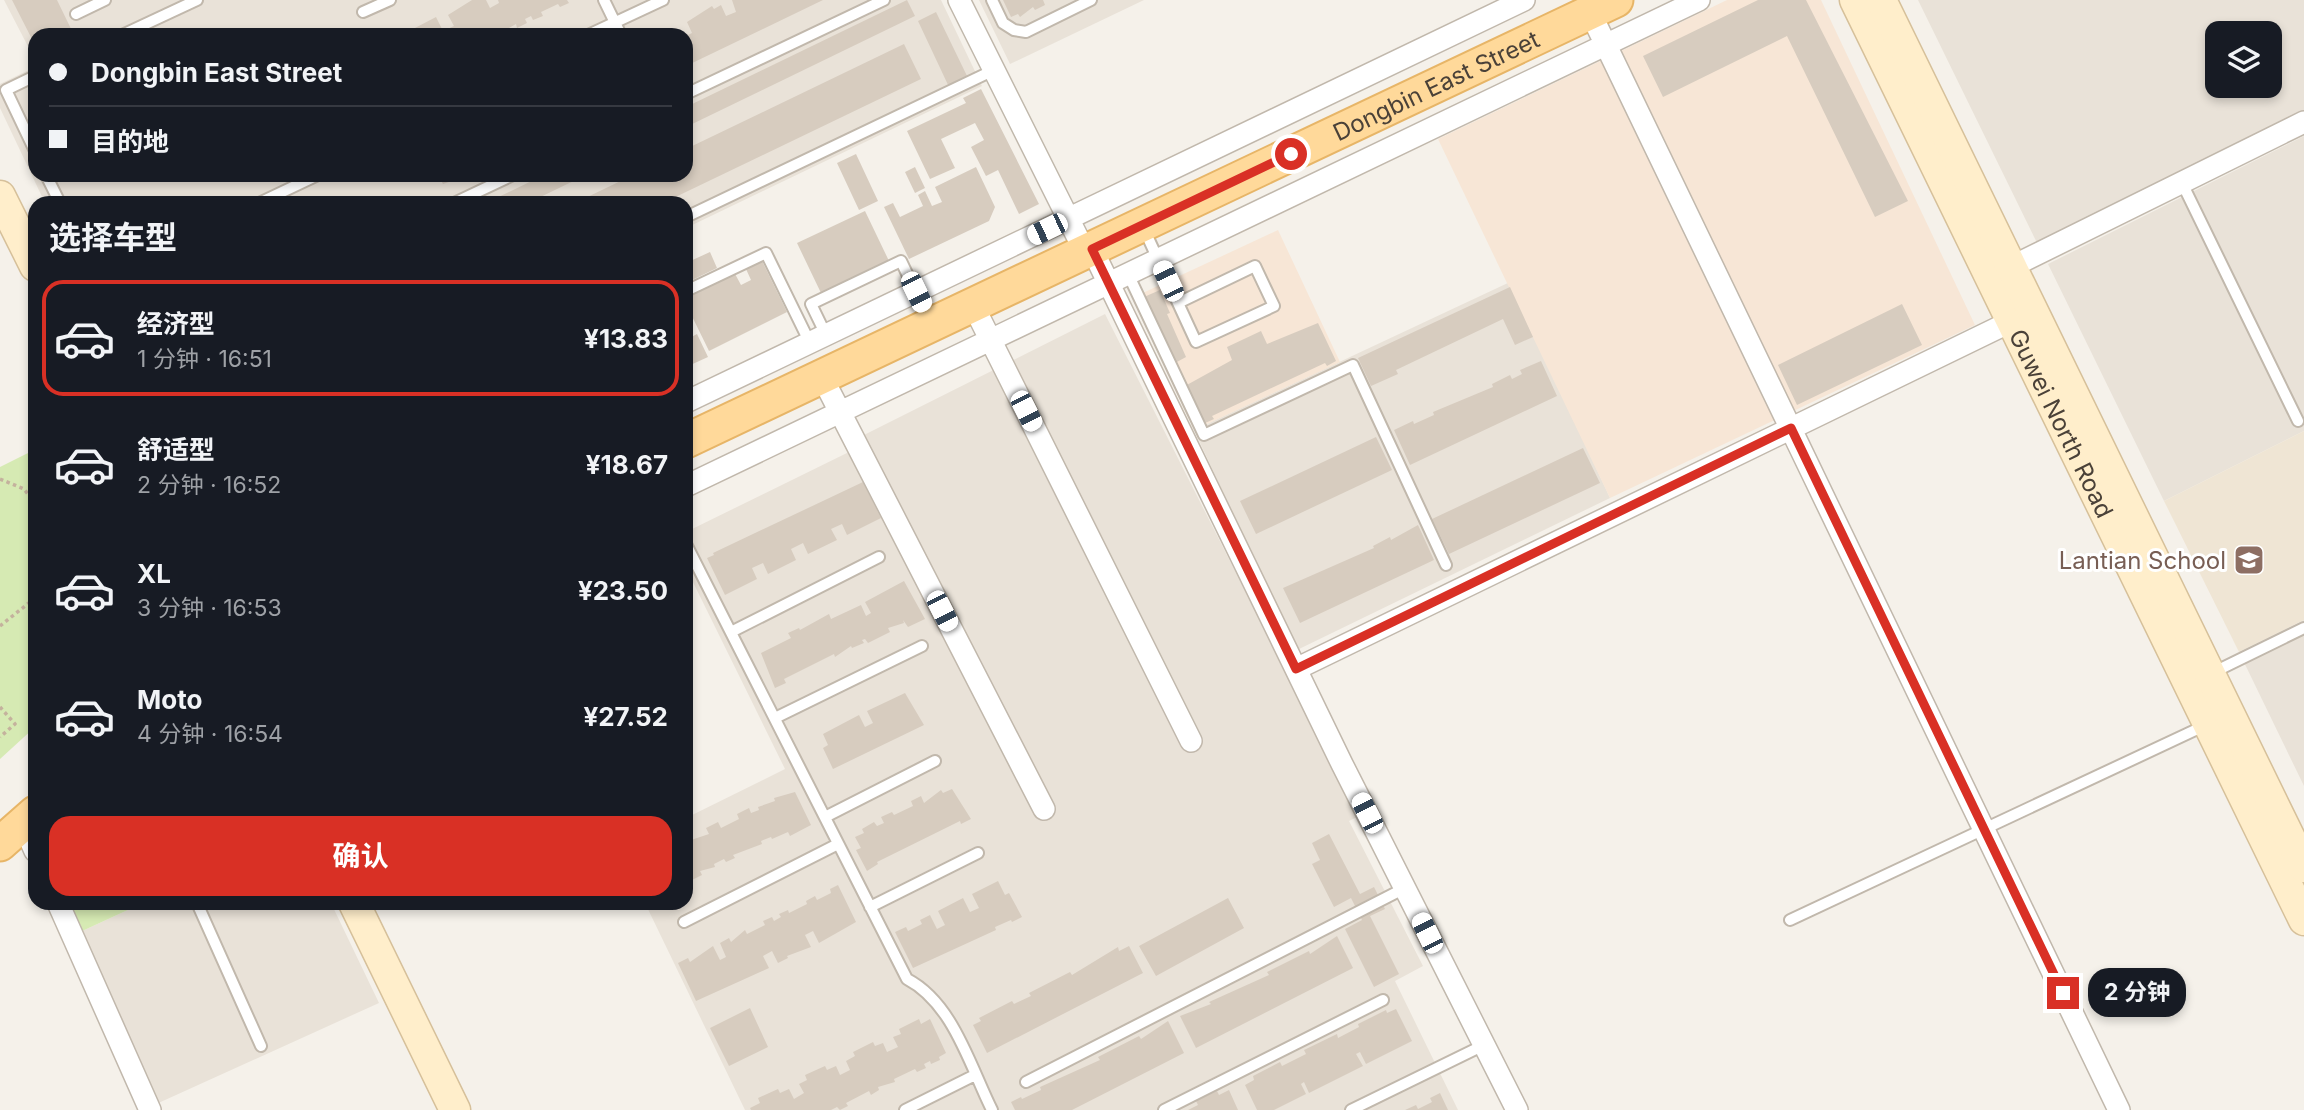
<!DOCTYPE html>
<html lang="zh">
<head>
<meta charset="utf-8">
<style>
  body { margin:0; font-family:Inter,"Noto Sans SC",sans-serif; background:#242831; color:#f1f3f6; height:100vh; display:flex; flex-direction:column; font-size:26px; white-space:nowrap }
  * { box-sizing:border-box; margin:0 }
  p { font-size:23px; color:#9ea1a6 }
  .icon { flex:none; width:38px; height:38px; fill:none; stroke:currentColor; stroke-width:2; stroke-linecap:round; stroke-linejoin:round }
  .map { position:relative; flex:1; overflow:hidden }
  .drawer { position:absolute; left:28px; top:196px; width:665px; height:714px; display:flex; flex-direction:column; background:#171b24; border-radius:21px; box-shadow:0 4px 10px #0003 }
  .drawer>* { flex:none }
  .banner { position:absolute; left:28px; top:28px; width:665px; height:154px; border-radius:21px; box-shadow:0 4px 10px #0003; display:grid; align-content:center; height:154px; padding:0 21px; background:#171b24 }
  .controls { position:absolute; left:2205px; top:21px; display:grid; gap:14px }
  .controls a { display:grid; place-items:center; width:77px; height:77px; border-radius:14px; background:#171b24; box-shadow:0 4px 10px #0003; font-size:35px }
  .end { position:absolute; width:32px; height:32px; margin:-16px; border:9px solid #d93025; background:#fff; box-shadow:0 0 0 4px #fff }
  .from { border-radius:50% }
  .bubble { position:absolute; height:49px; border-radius:21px; background:#171b24; box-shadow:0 4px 10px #0003; font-size:23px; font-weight:700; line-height:49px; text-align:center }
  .car { position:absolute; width:21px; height:42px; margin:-21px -10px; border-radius:9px; box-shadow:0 0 5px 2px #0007; background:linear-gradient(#fff 24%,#345 0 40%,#fff 0 76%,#345 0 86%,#fff 0) }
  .banner b { display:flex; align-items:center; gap:24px; height:66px; font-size:26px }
  .banner b+b { border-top:2px solid #363941 }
  .banner i { width:18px; height:18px; background:#f1f3f6 }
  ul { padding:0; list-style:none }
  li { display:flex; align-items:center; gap:21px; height:116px; margin:0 14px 10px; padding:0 7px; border:4px solid transparent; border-radius:21px }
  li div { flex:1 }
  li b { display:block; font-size:26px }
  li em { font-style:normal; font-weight:700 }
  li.selected { border-color:#d93025 }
  li>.icon { width:63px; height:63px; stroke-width:1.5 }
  h2 { padding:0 21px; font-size:32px; line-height:84px }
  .button { display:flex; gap:14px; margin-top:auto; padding:14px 21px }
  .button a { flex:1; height:80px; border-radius:21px; background:#d93025; color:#fff; font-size:28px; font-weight:700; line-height:80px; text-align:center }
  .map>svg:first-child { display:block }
  .residential { fill:#e9e2d8; fill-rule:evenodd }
  .commercial { fill:#f7e6d6 }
  .education { fill:#efe5d4 }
  .green { fill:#d6eab3 }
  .building { fill:#d7ccbf }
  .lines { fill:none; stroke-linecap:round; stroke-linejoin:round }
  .lane-casing { stroke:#c1b8ac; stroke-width:14 }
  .street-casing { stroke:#c1b8ac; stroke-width:24 }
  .secondary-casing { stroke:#d6c09a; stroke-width:33 }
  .primary-casing { stroke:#e7b567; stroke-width:37 }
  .path { stroke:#c4b29d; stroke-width:3.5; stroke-dasharray:3.5 3.5; stroke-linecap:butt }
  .lane { stroke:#fff; stroke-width:10 }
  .street { stroke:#fff; stroke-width:21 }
  .secondary { stroke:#ffeecb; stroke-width:30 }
  .primary { stroke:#ffd99a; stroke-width:33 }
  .route { stroke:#d93025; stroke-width:9 }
  .labels { text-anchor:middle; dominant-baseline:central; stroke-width:6; stroke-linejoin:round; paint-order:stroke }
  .street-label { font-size:24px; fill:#4a4138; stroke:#fff }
  .education-label { font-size:24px; fill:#785e54; stroke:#fff; text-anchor:end }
</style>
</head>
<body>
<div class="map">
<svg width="2304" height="1110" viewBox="0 0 2304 1110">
  <rect width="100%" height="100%" fill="#f5f1ea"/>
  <path class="residential" d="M4 0H941L982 86 686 228V203H45L0 108V84L35 67V175H686V35H35V60Z
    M979 0H1144L1010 64Z
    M1918 0H2304V114L2038 245ZM2217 33H2270V86H2217Z
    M2304 136V431L2164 501 2048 264Z
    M1510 282 1610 498 1297 650 1194 430Z
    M1105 314 1359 816 1349 821 1423 966 1395 981 1458 1110H745L645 903H686V818L785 769 686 568V532L851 451 848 443Z
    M2304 620V786L2239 652Z
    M143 903H331L379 1003 154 1105 80 932Z"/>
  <path class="commercial" d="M1727 0H1821L1975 325 1610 498 1438 139Z
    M1278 230 1340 362 1194 430 1132 298Z"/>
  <path class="education" d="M2304 431V620L2239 652 2164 501Z"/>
  <path class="green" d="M30 452 35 461V727L0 759V467Z
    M68 903H143L80 932Z"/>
  <path class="building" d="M12 0H57L74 35H35V45Z
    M472 0H486L490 8 499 3 498 0H567L569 3 560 7 558 4 541 12 543 16 533 20 531 16 525 19 527 23 517 28 516 24 496 35H418L415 28 436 17 443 31 454 26 448 15Z
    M732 0H823L686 66V36L692 33 687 22 712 6 714 9 721 5 726 16 736 12Z
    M907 0 915 16 686 127V107Z
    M1003 0H1043L1045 5 1035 10 1033 7 1020 17 1018 14 1011 17Z
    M1758 0H1806L1908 201 1875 217 1787 36 1663 97 1643 56Z
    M936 12 968 78 949 87 918 21Z
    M667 28 668 31 675 28 679 35H653Z
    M904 44 921 79 663 203H575L633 175H686V149Z
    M981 89 1039 204 1019 214 998 170 986 176 971 147 984 140 975 123 941 139 955 168 930 179 907 131 966 103 963 98Z
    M856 154 878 201 859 210 837 163Z
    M915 167 925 188 915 193 905 172Z
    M976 167 995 207 989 221 909 259 884 207 893 203 900 217 923 206 918 195 925 191 932 206 942 202 935 187Z
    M438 175H469L443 184Z
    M544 175H586L528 203H486Z
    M865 211 889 261 821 293 797 243Z
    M710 252 717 268 686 283V263Z
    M762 261 787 312 709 351 686 304V296L734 272 741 285 751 280 746 269Z
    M1510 287 1533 337 1515 345 1503 319 1396 370 1398 374 1371 386 1358 358Z
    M1160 290 1170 313 1167 314 1186 357 1175 363 1144 297Z
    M1902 304 1922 345 1797 405 1778 365Z
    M1318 323 1336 361 1327 366 1325 363 1212 416 1214 419 1203 424 1185 386 1232 360 1227 347 1261 331 1267 344Z
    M697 334 708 357 686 367V340Z
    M1541 361 1557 396 1410 465 1394 430 1413 421 1414 424 1434 415 1433 412 1493 387 1492 384 1510 375 1512 379 1522 374 1520 370Z
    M1376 437 1392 470 1256 534 1240 501Z
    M1583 448 1600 483 1449 554 1432 519Z
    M863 482 881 518 847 535 842 524 831 529 837 540 808 554 803 543 791 549 796 560 768 574 763 563 752 568 757 579 725 595 707 558 714 555 713 553Z
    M1418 525 1434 560 1300 623 1283 588 1374 548 1373 546 1390 537 1391 540Z
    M904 581 925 619 908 627 903 620 904 623 888 628 890 632 868 643 865 639 862 640 864 643 852 648 851 646 835 657 834 654 784 679 786 683 775 688 761 653 791 638 788 633 799 628 800 630 829 614 831 619 861 605 866 616 871 613 865 602Z
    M905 693 924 725 833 769 823 748 828 745 823 734 859 715 865 727 873 723 867 711Z
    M952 789 971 819 961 824 960 821 877 862 878 864 867 871 856 850 861 848 855 837 864 833 862 829 874 822 877 826 884 823 881 817 892 812 894 815 913 806 911 801 921 796 924 803 941 790 943 793Z
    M795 792 811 825 790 836 788 832 772 839 771 837 761 841 762 844 733 855 735 858 726 862 724 859 714 864 715 867 700 871 702 875 686 883 688 841 709 834 706 828 718 822 721 828 739 819 737 814 749 808 751 813 759 810 758 807 775 801 774 798Z
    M1329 834 1360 894 1374 887 1385 909 1370 916 1399 974 1374 987 1345 929 1362 920 1351 898 1334 907 1312 864 1320 860 1312 843Z
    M998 881 1005 895 1009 893 1022 917 1012 922 1011 920 995 927 996 930 913 968 895 932 906 927 908 931 922 924 920 920 930 915 937 929 945 925 938 911 963 898 970 912 979 908 972 894Z
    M838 885 856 922 819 943 813 931 805 935 811 947 787 956 788 958 778 963 772 951 763 956 769 968 696 1001 678 963 688 958 690 962 713 946 720 960 726 957 720 943 729 938 731 942 745 930 747 934 765 925 763 921 772 917 774 921 781 917 779 914 788 910 789 913 807 904 806 901 815 896 817 900 831 893 830 889Z
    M1228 898 1244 928 1156 976 1139 946Z
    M1337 936 1353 968 1196 1048 1180 1016 1211 1004 1209 1002 1269 975 1267 972 1309 951 1310 954Z
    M1129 946 1143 973 987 1053 973 1025 981 1021 979 1018 1012 1001 1014 1004 1031 996 1029 993 1070 972 1072 975 1118 947 1119 951Z
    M750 1008 768 1047 729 1066 710 1028Z
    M1396 1009 1412 1041 1366 1064 1360 1052 1356 1054 1363 1066 1309 1093 1304 1082 1301 1084 1306 1094 1274 1110H1257L1245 1085 1254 1080 1253 1076 1280 1062 1282 1066 1306 1054 1304 1050 1337 1034 1338 1038 1359 1027 1358 1024 1386 1010 1387 1013Z
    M919 1019 921 1024 930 1019 946 1053 939 1057 940 1060 931 1064 930 1061 924 1064 926 1068 917 1072 915 1069 894 1079 895 1082 878 1087 879 1090 871 1095 869 1091 846 1103 848 1106 840 1110 837 1107 831 1110H751L750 1108 760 1103 758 1098 778 1089 780 1093 789 1089 794 1099 804 1093 799 1084 807 1080 805 1075 825 1066 827 1070 836 1066 840 1075 850 1070 846 1061 855 1056 853 1052 873 1042 875 1046 883 1043 887 1052 898 1047 893 1037 901 1034 899 1029Z
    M1168 1021 1184 1053 1072 1110H1015L1011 1102 1021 1097 1022 1099 1041 1090 1040 1087 1100 1060 1098 1057 1139 1036 1141 1039Z
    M1229 1090 1238 1110H1188L1198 1105 1196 1101 1217 1091 1219 1095Z
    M1440 1093 1448 1110H1405L1416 1105 1418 1109 1432 1102 1430 1098Z"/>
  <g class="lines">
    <g class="lane-casing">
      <path id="lane" d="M604 0 621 35
        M992 0 1003 23 1014 30 1026 32 1091 0
        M363 12 390 0
        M76 14 105 0
        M122 35 197 0
        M588 35 663 0
        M35 76 6 90 35 151
        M686 94 884 0
        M46 175 60 203
        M2182 183 2298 421
        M259 203 318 175
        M454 203 513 175
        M686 217 994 70
        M1144 229 1178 303
        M1255 266 1274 306 1196 342 1178 303Z
        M1128 274 1204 435 1353 365 1446 565
        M686 291 766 253 810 343
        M826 335 811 304 901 261 930 322
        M686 544 907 979C953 1003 970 1066 992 1110
        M731 632 879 557
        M2212 673 2304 628
        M775 718 922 646
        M825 817 935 761
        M197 903 261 1046
        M870 907 978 853
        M1790 920 2206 725
        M684 922 838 844
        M1026 1082 1405 888
        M905 1110 975 1075
        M1164 1110 1383 1000
        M1351 1110 1484 1045"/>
    </g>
    <g class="street-casing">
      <path id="street" d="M959 0 1085 252
        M1590 12 2119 1110
        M1092 249 1342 764 1517 1110
        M2011 267 2304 122
        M973 305 1191 741
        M822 377 1044 809
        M686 402 1524 0
        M686 486 1699 0
        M1296 669 2012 321
        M23 824 35 851
        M58 903 150 1110"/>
    </g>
    <g class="secondary-casing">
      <g id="secondary">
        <path id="s1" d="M1855 0 2304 920"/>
        <path d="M1881 0 2304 867"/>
        <path d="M0 196 35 266"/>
        <path d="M354 903 455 1110"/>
      </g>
    </g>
    <g class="primary-casing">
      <g id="primary">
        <path id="s2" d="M686 441 1616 0"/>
        <path d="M0 844 35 813"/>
      </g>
    </g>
    <path class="path" d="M0 479 24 489 35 503
      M0 626 35 598
      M0 707 15 724 0 737"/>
    <use href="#lane" class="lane"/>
    <use href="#street" class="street"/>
    <use href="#secondary" class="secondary"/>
    <use href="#primary" class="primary"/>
  </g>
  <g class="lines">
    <path class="route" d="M1291 154 1092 249 1296 669 1791 428 2063 993"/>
  </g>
  <defs>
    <g id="school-square" transform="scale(1.575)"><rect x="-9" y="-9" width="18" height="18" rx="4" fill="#8d6e63" stroke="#fff"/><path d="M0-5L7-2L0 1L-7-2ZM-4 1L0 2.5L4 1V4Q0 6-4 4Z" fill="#fff"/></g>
  </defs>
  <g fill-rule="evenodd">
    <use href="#school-square" x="2249" y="560"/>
  </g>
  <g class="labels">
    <g class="street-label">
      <text stroke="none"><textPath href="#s2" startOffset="830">Dongbin East Street</textPath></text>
      <text stroke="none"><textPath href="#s1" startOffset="471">Guwei North Road</textPath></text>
    </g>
    <g class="education-label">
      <text x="2226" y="560">Lantian School</text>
    </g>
  </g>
</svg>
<div class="controls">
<a><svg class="icon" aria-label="layers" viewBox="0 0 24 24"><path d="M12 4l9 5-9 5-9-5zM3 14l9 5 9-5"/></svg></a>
</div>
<i class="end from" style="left:1291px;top:154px"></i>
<i class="end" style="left:2063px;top:993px"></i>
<div class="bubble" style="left:2088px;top:968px;width:98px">2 分钟</div>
<i class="car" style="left:1047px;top:229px;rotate:244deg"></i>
<i class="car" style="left:1168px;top:281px;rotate:335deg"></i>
<i class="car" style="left:916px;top:292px;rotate:154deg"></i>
<i class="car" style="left:1026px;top:411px;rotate:153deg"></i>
<i class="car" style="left:942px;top:611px;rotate:153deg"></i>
<i class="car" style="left:1367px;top:813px;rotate:333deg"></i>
<i class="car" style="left:1427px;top:933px;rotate:334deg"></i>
<div class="banner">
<b><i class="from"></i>Dongbin East Street</b>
<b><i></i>目的地</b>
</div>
<section class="drawer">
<h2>选择车型</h2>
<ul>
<li class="selected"><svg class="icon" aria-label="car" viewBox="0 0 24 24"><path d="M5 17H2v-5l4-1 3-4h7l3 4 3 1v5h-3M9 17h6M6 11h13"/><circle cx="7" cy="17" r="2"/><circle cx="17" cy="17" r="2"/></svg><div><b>经济型</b><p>1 分钟 · 16:51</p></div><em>¥13.83</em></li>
<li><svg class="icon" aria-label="car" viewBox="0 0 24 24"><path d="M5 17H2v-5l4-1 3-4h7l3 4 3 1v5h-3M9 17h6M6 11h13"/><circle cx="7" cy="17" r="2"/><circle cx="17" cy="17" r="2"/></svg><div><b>舒适型</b><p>2 分钟 · 16:52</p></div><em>¥18.67</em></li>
<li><svg class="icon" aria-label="car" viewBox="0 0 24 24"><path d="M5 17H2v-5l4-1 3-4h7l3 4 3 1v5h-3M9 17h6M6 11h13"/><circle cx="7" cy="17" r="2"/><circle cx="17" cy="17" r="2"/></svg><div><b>XL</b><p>3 分钟 · 16:53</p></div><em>¥23.50</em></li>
<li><svg class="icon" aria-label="car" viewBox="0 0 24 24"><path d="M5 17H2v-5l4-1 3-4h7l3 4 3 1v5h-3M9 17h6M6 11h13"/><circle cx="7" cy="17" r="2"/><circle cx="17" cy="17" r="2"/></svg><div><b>Moto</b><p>4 分钟 · 16:54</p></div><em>¥27.52</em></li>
</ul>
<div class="button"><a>确认</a></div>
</section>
</div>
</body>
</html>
